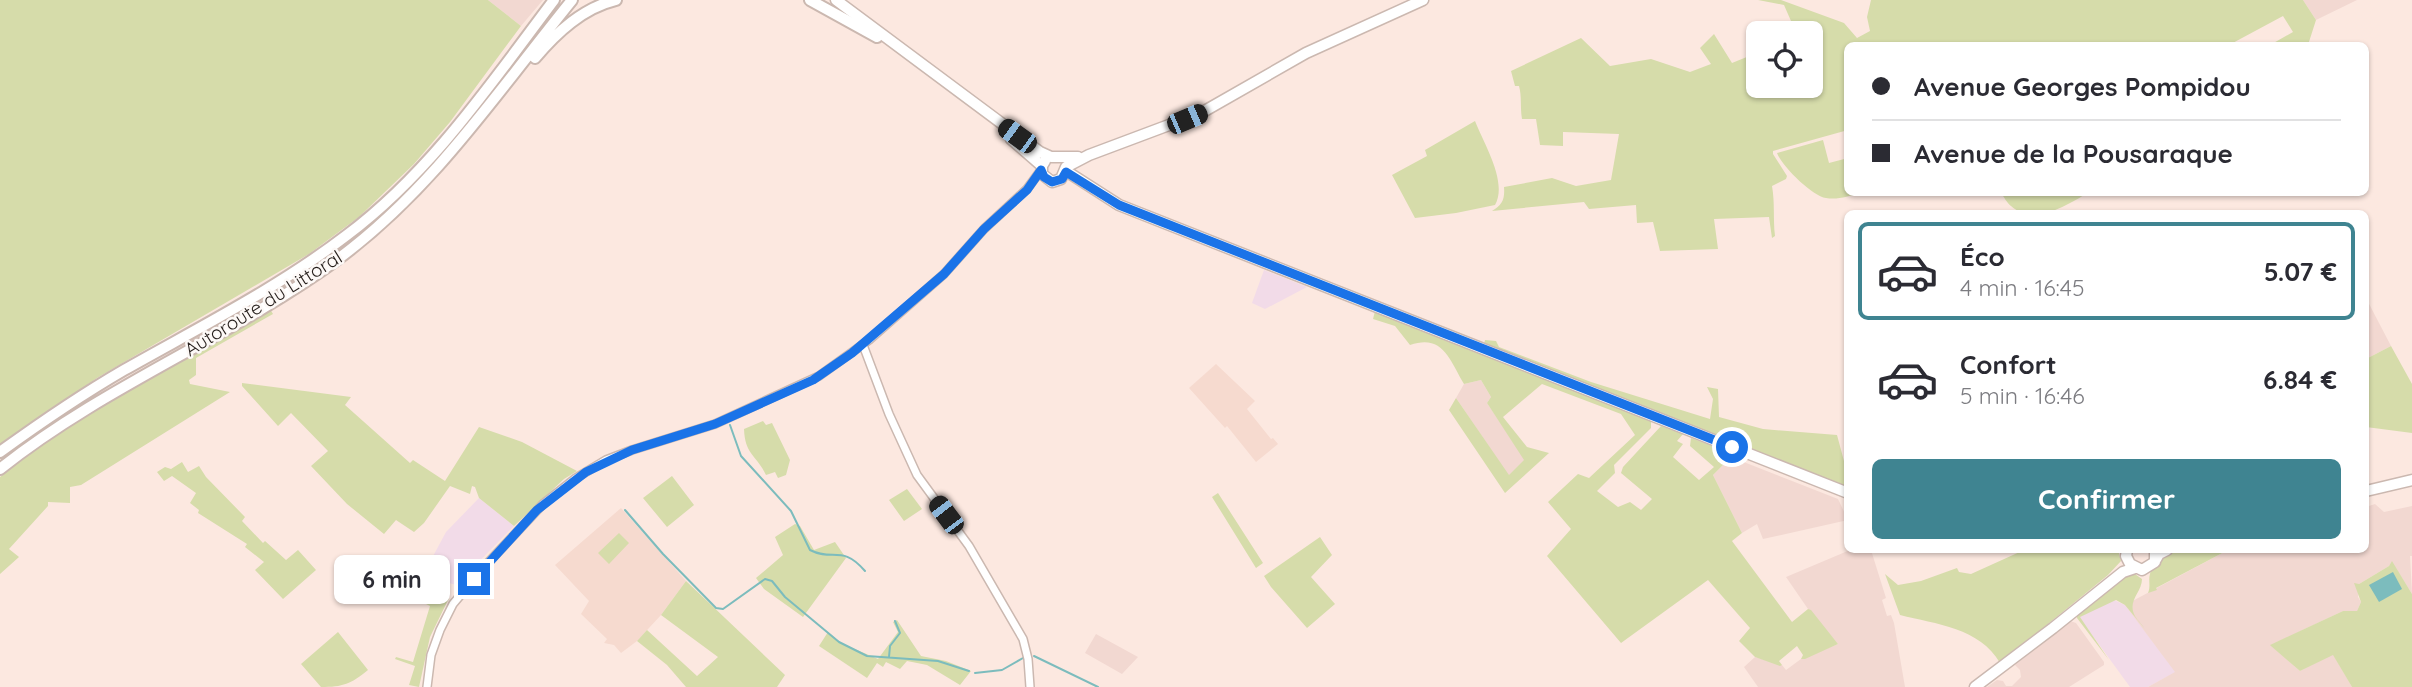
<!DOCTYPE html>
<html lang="fr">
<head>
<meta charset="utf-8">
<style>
  body { margin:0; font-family:Quicksand,sans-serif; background:#f2f2f3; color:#2b2b33; height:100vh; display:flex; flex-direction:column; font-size:26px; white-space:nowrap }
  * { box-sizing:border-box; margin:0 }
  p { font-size:23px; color:#7c7c81 }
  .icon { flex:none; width:38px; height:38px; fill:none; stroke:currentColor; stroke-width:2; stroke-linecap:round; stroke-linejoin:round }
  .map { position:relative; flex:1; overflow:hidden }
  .sheet { position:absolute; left:1844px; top:210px; width:525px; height:343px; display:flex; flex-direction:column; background:#fff; border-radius:10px; box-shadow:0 2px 5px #0004 }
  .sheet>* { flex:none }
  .top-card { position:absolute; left:1844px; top:42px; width:525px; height:154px; border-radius:10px; box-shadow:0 2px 5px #0004; display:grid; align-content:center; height:154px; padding:0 28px; background:#fff }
  .buttons { position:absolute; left:1746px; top:21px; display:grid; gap:14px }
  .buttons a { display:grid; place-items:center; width:77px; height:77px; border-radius:10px; background:#fff; box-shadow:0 2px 5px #0004; font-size:35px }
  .end { position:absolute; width:32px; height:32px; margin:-16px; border:9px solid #1a73e8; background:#fff; box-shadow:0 0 0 4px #fff }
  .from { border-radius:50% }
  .bubble { position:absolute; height:49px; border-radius:10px; background:#fff; box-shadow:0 2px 5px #0004; font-size:23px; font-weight:700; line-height:49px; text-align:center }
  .car { position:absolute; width:21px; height:42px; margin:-21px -10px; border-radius:9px; box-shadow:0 0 5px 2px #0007; background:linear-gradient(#222 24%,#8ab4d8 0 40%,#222 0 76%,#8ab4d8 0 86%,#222 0) }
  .top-card b { display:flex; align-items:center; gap:24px; height:66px; font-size:26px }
  .top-card b+b { border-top:2px solid #e1e1e2 }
  .top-card i { width:18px; height:18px; background:#2b2b33 }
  ul { padding:12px 0 0; list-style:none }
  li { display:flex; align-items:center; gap:21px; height:98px; margin:0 14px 10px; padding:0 14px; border:4px solid transparent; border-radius:10px }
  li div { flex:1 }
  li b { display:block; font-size:26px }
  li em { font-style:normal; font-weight:700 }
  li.active { border-color:#3f8491 }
  li>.icon { width:63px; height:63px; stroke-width:1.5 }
  .action { display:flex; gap:14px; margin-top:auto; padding:14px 28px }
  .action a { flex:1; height:80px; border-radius:10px; background:#3f8491; color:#fff; font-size:28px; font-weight:700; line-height:80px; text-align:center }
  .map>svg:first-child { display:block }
  .commercial { fill:#f2dbe8 }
  .industrial { fill:#f2d8d1 }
  .built { fill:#f6dacf }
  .green { fill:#d6dcaa }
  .water { fill:#7cbcbd }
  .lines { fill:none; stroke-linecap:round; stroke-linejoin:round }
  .stream { stroke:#7cbcbd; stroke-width:2 }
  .minor-casing { stroke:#cbb8b0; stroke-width:10 }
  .major-casing { stroke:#cbb8b0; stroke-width:13 }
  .highway-casing { stroke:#cbb8b0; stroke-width:14 }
  .minor { stroke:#fff; stroke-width:7 }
  .major { stroke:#fff; stroke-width:10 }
  .highway { stroke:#fff; stroke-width:10 }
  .route { stroke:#1a73e8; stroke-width:9 }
  .labels { text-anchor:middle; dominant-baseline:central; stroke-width:5; stroke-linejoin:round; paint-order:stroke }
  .street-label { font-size:19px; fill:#251e1b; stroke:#fdf9f7 }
</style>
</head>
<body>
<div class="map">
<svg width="2412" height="687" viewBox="0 0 2412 687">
  <rect width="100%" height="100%" fill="#fce8e0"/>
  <path class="commercial" d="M1264 270 1307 287 1265 309 1252 303Z
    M479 498 514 526 456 585 426 576 424 573 446 532Z
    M2114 600 2125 605 2176 672 2148 687H2130L2079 617Z"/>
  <path class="industrial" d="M488 0H543L521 26Z
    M2303 0H2357L2316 20Z
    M2366 298 2391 346 2366 359Z
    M1481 380 1491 397 1487 403 1525 460 1509 476 1456 398 1464 384Z
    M1731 457 1838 499 1848 520 1763 539 1757 524 1742 533 1713 475Z
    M2375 504 2384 512 2412 506V556H2410L2412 594 2392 562 2389 566 2359 584 2358 597 2361 602 2357 611H2343L2271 645 2300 671 2333 654 2352 687H2148L2175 672 2125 605 2228 550H2366V507Z
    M1850 550H1871L1886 598 1882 600 1887 616 1891 615 1894 623 1905 687H1758L1744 667 1755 657 1782 665 1786 670 1801 659 1838 644 1808 609 1786 577Z
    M2070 621 2076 623 2104 662V665L2069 687H1987L1997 680 2003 681 2006 686H2012L2021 677 2020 670 2015 665Z
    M1096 634 1138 657 1122 674 1085 653Z"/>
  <path class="built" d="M1216 364 1255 401 1247 409 1271 439 1273 438 1278 444 1256 462 1227 426 1225 428 1189 388Z
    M621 508 686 581 661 615 637 641 621 653 614 645 604 643 607 639 581 614 589 601 555 565Z"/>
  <path class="green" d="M0 0H488L521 26 450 122 414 164 359 217 309 254 97 378 0 445Z
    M1758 0H1781L1844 23 1857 38 1870 31 1867 17 1871 0H2303L2316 20 2308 45H2270L2293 32 2283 16 2229 45 1848 46V130L1773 151V154L1787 176 1786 179 1772 186C1775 203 1773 219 1775 236L1772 238 1769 217 1714 219 1718 249 1660 251 1653 222 1637 223 1636 205 1589 209 1584 202 1492 211C1502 205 1505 200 1504 187L1552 178 1576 186 1611 180 1619 134 1563 132V146L1540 145 1536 119H1522C1520 107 1522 97 1519 86H1515L1511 71 1581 38 1610 66 1651 59 1690 72 1711 64 1700 48 1714 34 1732 63 1759 52V86H1811V33H1765L1791 21 1784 5Z
    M1475 121C1484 144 1508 182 1495 205L1456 213 1415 218 1392 175 1427 156 1425 150Z
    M1823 140 1829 163 1848 158V192L1860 193C1849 196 1838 200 1826 198 1812 196 1782 166 1777 153Z
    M2001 193H2088C2066 205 2035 227 2011 206 2007 203 2004 197 2001 193Z
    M270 309 273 314 196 358V375L189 380 190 384 230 392 81 485 70 487V503L48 502V506L9 549 19 557 0 574V477C82 411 178 362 270 309Z
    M1375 311 1651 421V428L1614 465 1615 473 1597 491 1618 507 1630 502 1641 510 1652 499 1621 473 1623 467 1661 426 1683 434 1677 441 1683 444 1673 457 1699 480 1714 467 1690 446 1691 438 1743 457 1742 461 1731 457 1713 475 1742 533 1732 541 1792 622 1808 609 1811 610 1838 644 1805 659H1801L1803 655 1797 646 1779 661 1782 665 1780 666 1755 657 1739 641 1750 628 1708 580 1621 643 1547 556 1571 529 1548 502 1578 474 1589 478 1635 435 1621 414 1542 384 1503 417 1527 447 1549 453 1505 493 1449 410 1456 398 1509 475 1524 460 1487 403 1491 397 1481 380 1464 384C1449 359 1443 334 1410 345L1395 326 1373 319Z
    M1485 340 1496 341 1499 347 1591 382 1710 419 1713 399 1707 387 1718 389 1719 417 1763 429 1837 435 1848 476V488L1484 344Z
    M2391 346 2412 384V433L2366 427V359Z
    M242 383 351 397 345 405 410 463 413 460 445 481 479 427 522 442 577 471 564 479 514 526 479 498 475 487 472 486 470 494 450 486 424 523 414 532 396 520 384 534 347 504 311 466 328 451 291 413 278 426 242 386Z
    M763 421 766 425 772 423 790 460 786 475 778 478 775 472 766 475C756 454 745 455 744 429Z
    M182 462 188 472 199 466 206 477 245 517 242 521 263 543 265 541 286 560 298 550 316 570 283 599 255 570 264 562 245 547 247 544 198 513 199 510 190 503 196 493 172 476 164 481 157 472 165 467 171 469Z
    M672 476 694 505 667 527 643 498Z
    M907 489 922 509 904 521 889 500Z
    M1218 493 1263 563 1256 568 1212 497Z
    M795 524 800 526 814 550 835 542 846 558 803 617 764 589 756 578 783 555 775 537Z
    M619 533 629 543 609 564 598 553Z
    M1320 537 1332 555 1311 577 1335 604 1307 628 1271 587 1264 576Z
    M2024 550H2118L2121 561 2108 575 2000 663C1980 628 1936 624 1900 615L1885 574 1898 585 1921 581 1957 568 1959 572 1971 574Z
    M2176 550H2228L2156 588 2157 590 2148 593C2151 586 2148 580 2150 574 2152 566 2167 552 2176 550Z
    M2392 561 2412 594V687H2352L2333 655 2300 671 2271 646 2270 645 2343 611H2357L2361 602 2354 583 2359 584 2389 566Z
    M2132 572 2142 579C2142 592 2128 600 2134 614 2136 619 2142 624 2145 629L2125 605 2116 600 2080 617 2109 660 2077 618V614L2125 574Z
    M686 581 785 675 777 687H686L667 665 637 641 647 630 697 676 718 657 661 615Z
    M432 586 447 591 449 598 430 637 419 687 409 685 415 666 395 659 396 657 413 662 430 606 426 604Z
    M897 620 921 656 946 661 971 671 960 685 927 665 907 661 900 669 886 662 883 667 877 663 867 678 819 646 828 632 841 643 878 659 898 632 893 622Z
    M338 632 368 670C351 684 343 687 321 687L301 664Z"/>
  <path class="water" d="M2393 572 2402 589 2379 602 2369 585Z"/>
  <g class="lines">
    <path class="stream" d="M730 425 741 456 791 511 810 550C833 562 842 544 865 571
      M625 510 663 554 716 608 723 609 765 579 772 581 785 597 839 642 867 656 938 661 969 671
      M1034 656 1098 687
      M889 657 890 646 900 633 895 621
      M975 673 1002 670 1023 658"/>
    <g class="minor-casing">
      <path id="minor" d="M863 345 889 414 917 475 969 546 1023 639 1028 659 1030 687
        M427 687 431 655 440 630 453 604 486 565 543 504 576 478 606 460 632 450 715 424 819 376 869 340 944 274 984 229 1027 189 1041 170"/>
    </g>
    <g class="major-casing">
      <path id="major" d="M836 0 1040 152 1051 157H1078
        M1011 139 1042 166
        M1045 161 1042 166V174L1052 182 1061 179 1066 167
        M1066 167 1089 155 1201 113 1306 53 1423 0
        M1066 171 1119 205 1848 493
        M2366 491 2412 480
        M2127 550 2126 556 2130 564 2142 570 2155 562V550
        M2155 561 2159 554 2167 550
        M1975 687 2053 628 2123 572 2135 568"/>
    </g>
    <g class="highway-casing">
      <path id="highway" d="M810 0 877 37
        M535 58C557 32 583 8 616 0
        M0 452C40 423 81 395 124 370 200 327 278 288 347 235 431 172 492 82 554 0
        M0 469C104 386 231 337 338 259 434 188 498 91 572 0"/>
    </g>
    <use href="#minor" class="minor"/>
    <use href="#major" class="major"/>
    <use href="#highway" class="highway"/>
  </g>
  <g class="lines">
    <path class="route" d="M474 579 537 510 586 472 632 450 715 424 813 380 852 353 944 274 984 229 1027 190 1041 170 1044 177 1052 182 1062 179 1066 172 1119 205 1732 447"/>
  </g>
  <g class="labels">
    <g class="street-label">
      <text transform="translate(263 303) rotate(-32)">Autoroute du Littoral</text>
    </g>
  </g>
</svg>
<div class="buttons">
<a><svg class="icon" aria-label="locate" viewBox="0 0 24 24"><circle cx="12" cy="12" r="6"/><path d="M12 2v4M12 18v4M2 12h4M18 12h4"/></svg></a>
</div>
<i class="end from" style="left:1732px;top:447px"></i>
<i class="end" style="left:474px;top:579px"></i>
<div class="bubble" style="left:334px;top:555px;width:116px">6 min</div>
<i class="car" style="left:1187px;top:119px;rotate:67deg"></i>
<i class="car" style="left:1017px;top:136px;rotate:306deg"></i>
<i class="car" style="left:946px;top:515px;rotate:323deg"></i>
<div class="top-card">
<b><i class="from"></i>Avenue Georges Pompidou</b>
<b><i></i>Avenue de la Pousaraque</b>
</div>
<section class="sheet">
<ul>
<li class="active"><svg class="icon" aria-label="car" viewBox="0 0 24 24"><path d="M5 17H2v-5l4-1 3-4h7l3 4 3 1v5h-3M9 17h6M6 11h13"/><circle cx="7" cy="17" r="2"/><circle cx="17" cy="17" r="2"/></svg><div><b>Éco</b><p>4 min · 16:45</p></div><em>5.07 €</em></li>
<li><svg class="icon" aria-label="car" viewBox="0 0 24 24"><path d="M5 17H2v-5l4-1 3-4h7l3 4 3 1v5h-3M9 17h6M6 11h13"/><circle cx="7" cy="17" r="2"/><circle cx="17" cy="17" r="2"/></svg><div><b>Confort</b><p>5 min · 16:46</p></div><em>6.84 €</em></li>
</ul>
<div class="action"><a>Confirmer</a></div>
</section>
</div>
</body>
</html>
